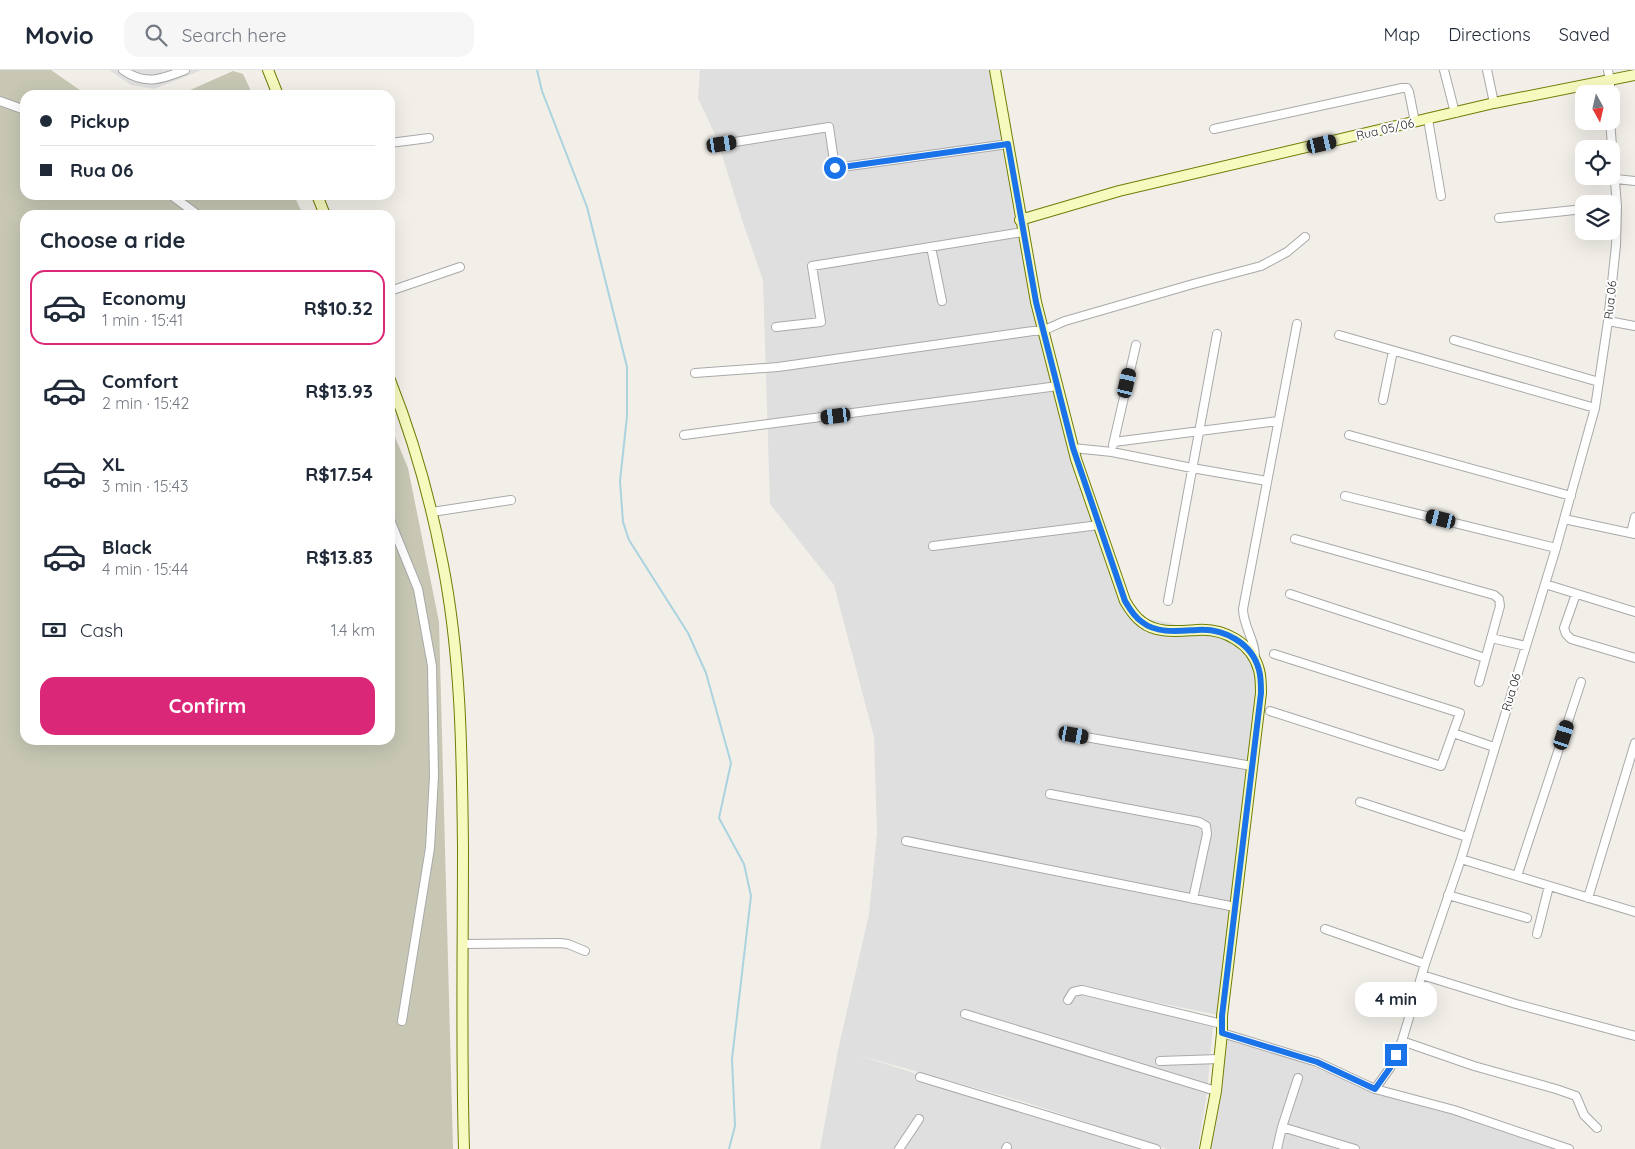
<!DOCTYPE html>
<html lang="en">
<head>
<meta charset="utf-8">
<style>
  body { margin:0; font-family:Quicksand,sans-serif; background:#f6f6f7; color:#1f2937; height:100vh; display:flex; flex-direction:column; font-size:19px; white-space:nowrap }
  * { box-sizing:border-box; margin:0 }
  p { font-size:16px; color:#747a83 }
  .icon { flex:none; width:28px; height:28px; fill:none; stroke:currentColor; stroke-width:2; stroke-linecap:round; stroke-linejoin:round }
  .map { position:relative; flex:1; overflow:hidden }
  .sheet { position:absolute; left:20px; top:140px; width:375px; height:535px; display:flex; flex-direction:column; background:#fff; border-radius:15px; box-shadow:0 5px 20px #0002 }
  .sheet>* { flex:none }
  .top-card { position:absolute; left:20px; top:20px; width:375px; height:110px; border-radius:15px; box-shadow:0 5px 20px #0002; display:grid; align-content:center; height:110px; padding:0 20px; background:#fff }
  .needle { width:32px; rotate:172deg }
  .buttons { position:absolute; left:1575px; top:15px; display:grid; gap:10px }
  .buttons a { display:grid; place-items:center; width:45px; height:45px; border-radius:10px; background:#fff; box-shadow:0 5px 20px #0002; font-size:25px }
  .end { position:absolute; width:22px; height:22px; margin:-11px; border:6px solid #1a73e8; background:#fff; box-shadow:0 0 0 2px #fff }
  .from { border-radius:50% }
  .bubble { position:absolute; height:35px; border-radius:15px; background:#fff; box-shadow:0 5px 20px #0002; font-size:16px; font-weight:700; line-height:35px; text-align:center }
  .car { position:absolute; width:15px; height:30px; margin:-15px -8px; border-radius:6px; box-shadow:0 0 4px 1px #0007; background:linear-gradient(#222 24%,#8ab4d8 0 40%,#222 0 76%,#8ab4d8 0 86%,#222 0) }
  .top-card b { display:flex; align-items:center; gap:18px; height:48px; font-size:19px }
  .top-card b+b { border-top:1px solid #e0e1e3 }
  .top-card i { width:12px; height:12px; background:#1f2937 }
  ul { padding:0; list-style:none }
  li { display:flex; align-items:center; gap:15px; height:75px; margin:0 10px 8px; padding:0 10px; border:2px solid transparent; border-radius:15px }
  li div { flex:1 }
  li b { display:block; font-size:19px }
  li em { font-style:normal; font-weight:700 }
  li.on { border-color:#db2777 }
  li>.icon { width:45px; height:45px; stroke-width:1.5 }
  h2 { padding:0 20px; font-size:22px; line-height:60px }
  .pay { display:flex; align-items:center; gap:12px; height:55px; padding:0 20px; font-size:19px }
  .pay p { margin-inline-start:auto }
  .button { display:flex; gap:10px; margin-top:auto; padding:10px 20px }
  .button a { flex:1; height:58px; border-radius:15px; background:#db2777; color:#fff; font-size:20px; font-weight:700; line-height:58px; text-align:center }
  header { display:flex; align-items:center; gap:30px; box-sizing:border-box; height:70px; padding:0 25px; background:#fff; border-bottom:1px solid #e0e1e3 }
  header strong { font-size:24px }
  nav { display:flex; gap:28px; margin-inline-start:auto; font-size:18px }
  .search { width:350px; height:45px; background:#f6f6f7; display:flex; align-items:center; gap:12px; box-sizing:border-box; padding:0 18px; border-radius:15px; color:#747a83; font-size:19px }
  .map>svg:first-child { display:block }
  .residential { fill:#e0dfdf }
  .construction { fill:#c7c7b4 }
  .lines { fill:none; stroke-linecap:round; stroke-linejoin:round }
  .stream { stroke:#aad3df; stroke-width:2 }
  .street-casing { stroke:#a9a9a9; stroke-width:10 }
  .secondary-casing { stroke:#707d05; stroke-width:12 }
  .street { stroke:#fff; stroke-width:8 }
  .secondary { stroke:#f7fabf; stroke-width:10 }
  .route { stroke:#1a73e8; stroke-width:6 }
  .labels { text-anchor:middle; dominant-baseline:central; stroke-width:4; stroke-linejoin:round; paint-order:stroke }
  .street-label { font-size:12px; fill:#222; stroke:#fff }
</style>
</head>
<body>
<header>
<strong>Movio</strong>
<div class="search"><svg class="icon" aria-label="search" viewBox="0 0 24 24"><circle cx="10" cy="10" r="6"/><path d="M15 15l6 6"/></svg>Search here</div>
<nav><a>Map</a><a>Directions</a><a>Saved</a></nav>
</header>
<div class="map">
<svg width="1635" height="1079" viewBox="0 0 1635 1079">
  <rect width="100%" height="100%" fill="#f2efe9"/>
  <path class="residential" d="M109 0H202L154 19 131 15Z
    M700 0H994L1036 232 1099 455 1136 546 1232 567 1258 595V654L1222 946 1112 923 1213 957 1207 1023 1198 1079H1167L1022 1031 858 985 1150 1079H820L838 980 869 844 877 763 874 667 834 515 770 434 763 210 743 153 717 69 698 28Z
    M1222 963 1375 1019 1567 1079H1204Z"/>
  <path class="construction" d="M0 0H51L87 25H25V125H294L303 145H25V670H390V355L408 398 439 552 453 1079H0Z
    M233 1 243 4 253 25H179Z"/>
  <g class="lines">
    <path class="stream" d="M537 0 542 21 587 137 627 297V346L620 411 623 452 629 470 688 563 706 603 731 693 719 748 744 794 751 826 732 989 735 1056 729 1079"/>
    <g class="street-casing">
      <path id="street" d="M123 0C146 16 162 9 185 0
        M1444 0 1455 43
        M1487 0 1494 33
        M1608 0 1610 11V24
        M0 31 25 40
        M1428 49 1441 126
        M1214 59 1402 18H1407L1409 22 1415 52
        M390 73 429 68
        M722 74 829 57 835 98 1008 74
        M1616 109 1635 111
        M171 125 198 145
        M1499 148 1584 139
        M931 177 942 231
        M390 221 460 197
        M1608 251 1635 256
        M776 257 821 252 812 196 1023 162
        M1339 265 1595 338
        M1454 270 1599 312
        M695 303 778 297 1033 261C1045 262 1054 255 1065 251L1193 214 1261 196 1287 182 1305 167
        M1383 330 1393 281
        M684 365 1058 316
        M1349 365 1571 426
        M1114 372 1278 351
        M1113 375 1136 275
        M1073 378 1112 382 1192 398 1267 411
        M1345 426 1556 478
        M432 442 511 430
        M1564 449 1635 464
        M390 450 418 519 432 596 434 706 430 778 402 951
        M1631 463 1635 447
        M1295 469 1494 525 1499 529 1500 536 1479 612
        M933 476 1099 455
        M1545 514 1635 542
        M1290 524 1485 588
        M1576 524 1564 558 1566 564 1571 569 1635 588
        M1168 531 1217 264
        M1491 568 1526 576
        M1255 589C1256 571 1243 556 1243 539L1297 254
        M1270 641 1441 696 1460 643 1274 584
        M1453 663 1494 677
        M1074 665 1252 696
        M1050 724 1199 752 1206 756 1207 764 1193 829
        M1360 732 1467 767
        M906 771 1235 837
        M1461 789 1635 842
        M1517 806 1581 612
        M1448 825 1527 848
        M1588 828 1635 673
        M1325 859 1425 894
        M1537 864 1549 816
        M463 874 560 873 568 874 585 881
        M1422 905 1516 934 1635 966
        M1068 930 1073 922 1082 920 1222 954
        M965 944 1216 1021
        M1222 963 1317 992 1375 1019 1390 998 1402 971 1425 894 1461 789 1556 478 1595 338 1608 251 1616 175 1617 136 1610 51
        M1402 971 1474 996 1556 1019 1576 1026 1584 1045 1597 1058
        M1160 991 1219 989
        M920 1007 1156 1079
        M1375 1019 1454 1040 1569 1079
        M1282 1057 1355 1079
        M899 1079 919 1049
        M1006 1079 1007 1077
        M1277 1079 1282 1057 1298 1008"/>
    </g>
    <g class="secondary-casing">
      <path id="secondary" d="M268 0 278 25
        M995 0 1036 232 1076 389 1125 531C1129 538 1135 547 1142 552 1157 564 1179 561 1197 560 1224 558 1252 573 1259 600 1261 607 1261 615 1261 623L1222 946V963L1216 1021 1205 1079
        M317 125 325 145
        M1020 150 1119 121 1494 33 1635 5
        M390 310C413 368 430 428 442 490 461 584 462 682 463 778 463 878 461 979 464 1079"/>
    </g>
    <use href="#street" class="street"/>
    <use href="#secondary" class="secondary"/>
  </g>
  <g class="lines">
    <path class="route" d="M835 98 1008 74 1036 232 1073 378 1125 531C1129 538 1134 547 1142 552 1157 564 1179 561 1197 560 1224 558 1252 573 1259 600 1261 607 1261 615 1261 623L1222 946V963L1317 992 1375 1019 1390 998 1396 985"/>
  </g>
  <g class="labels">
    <g class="street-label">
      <text transform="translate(1385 59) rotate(-13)">Rua 05/06</text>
      <text transform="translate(1610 230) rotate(-84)">Rua 06</text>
      <text transform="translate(1511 622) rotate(-73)">Rua 06</text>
    </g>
  </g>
</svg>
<div class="buttons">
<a><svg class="needle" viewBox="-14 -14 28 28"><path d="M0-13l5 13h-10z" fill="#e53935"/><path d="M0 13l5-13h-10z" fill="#747a83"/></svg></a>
<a><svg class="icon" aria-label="locate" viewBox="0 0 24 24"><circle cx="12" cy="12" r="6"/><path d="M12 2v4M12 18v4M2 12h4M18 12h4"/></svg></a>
<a><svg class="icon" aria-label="layers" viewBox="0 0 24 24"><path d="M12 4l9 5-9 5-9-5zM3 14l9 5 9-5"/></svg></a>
</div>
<i class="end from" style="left:835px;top:98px"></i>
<i class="end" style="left:1396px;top:985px"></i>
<div class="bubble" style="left:1355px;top:912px;width:82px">4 min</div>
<i class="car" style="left:722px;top:74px;rotate:81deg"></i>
<i class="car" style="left:1322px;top:74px;rotate:77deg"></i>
<i class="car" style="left:1127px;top:313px;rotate:13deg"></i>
<i class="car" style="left:836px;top:346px;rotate:263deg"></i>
<i class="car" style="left:1441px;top:449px;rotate:284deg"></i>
<i class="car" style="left:1074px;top:665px;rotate:100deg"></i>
<i class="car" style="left:1564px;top:665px;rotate:18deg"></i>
<div class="top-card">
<b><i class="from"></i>Pickup</b>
<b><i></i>Rua 06</b>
</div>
<section class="sheet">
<h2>Choose a ride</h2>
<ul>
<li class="on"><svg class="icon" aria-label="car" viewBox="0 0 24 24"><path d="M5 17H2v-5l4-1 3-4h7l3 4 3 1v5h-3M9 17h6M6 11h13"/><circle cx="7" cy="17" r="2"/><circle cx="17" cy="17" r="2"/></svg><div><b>Economy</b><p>1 min · 15:41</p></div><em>R$10.32</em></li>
<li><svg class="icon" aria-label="car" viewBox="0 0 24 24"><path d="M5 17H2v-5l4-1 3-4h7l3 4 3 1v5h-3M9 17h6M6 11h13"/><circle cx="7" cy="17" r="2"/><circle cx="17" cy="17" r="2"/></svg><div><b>Comfort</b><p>2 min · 15:42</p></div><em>R$13.93</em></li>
<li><svg class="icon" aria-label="car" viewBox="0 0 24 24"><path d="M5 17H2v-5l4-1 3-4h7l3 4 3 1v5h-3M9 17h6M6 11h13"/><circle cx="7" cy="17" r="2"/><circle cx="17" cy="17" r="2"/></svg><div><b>XL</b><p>3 min · 15:43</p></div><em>R$17.54</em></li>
<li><svg class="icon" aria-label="car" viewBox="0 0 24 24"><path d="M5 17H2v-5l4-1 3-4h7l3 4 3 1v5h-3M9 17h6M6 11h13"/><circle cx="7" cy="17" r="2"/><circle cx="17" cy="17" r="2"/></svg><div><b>Black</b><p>4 min · 15:44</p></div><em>R$13.83</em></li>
</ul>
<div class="pay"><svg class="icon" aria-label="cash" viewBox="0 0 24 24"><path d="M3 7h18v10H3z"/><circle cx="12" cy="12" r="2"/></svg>Cash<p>1.4 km</p></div>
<div class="button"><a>Confirm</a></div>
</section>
</div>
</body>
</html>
